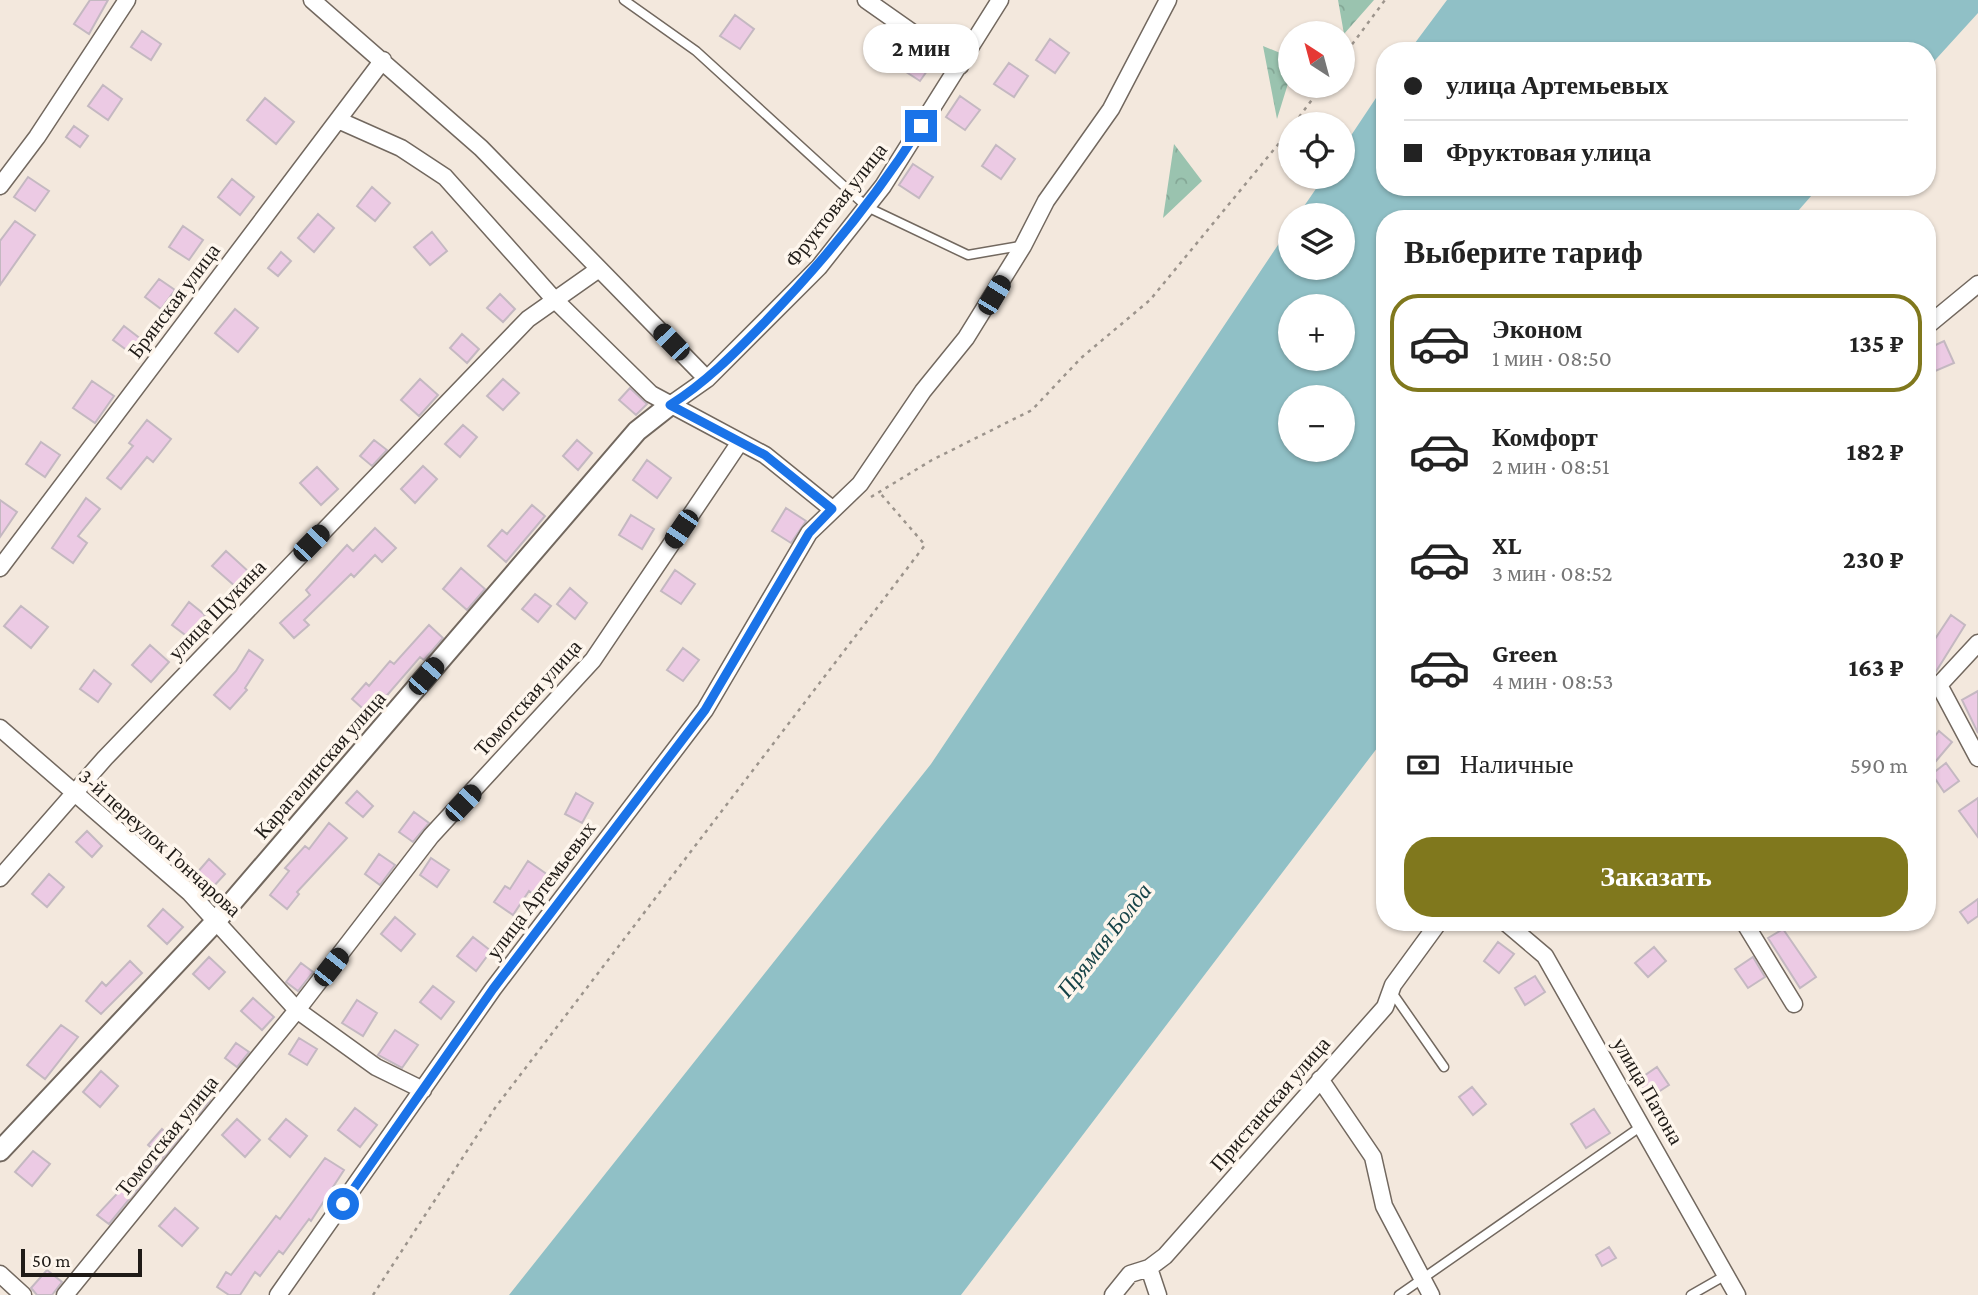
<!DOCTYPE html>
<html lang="ru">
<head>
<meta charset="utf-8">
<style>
  body { margin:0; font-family:"Crimson Pro",serif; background:#f2f2f2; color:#222; height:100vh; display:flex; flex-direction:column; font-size:26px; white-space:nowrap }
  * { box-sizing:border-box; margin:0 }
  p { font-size:23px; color:#767676 }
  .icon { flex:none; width:38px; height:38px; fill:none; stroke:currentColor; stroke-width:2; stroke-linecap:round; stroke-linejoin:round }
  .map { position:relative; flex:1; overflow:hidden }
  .drawer { position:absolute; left:1376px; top:210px; width:560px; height:721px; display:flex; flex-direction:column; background:#fff; border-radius:28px; box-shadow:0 2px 5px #0004 }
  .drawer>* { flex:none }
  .hud { position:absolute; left:1376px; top:42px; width:560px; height:154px; border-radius:28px; box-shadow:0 2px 5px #0004; display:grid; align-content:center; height:154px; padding:0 28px; background:#fff }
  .needle { width:46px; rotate:324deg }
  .tools { position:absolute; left:1278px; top:21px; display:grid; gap:14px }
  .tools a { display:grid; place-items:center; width:77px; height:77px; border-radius:50%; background:#fff; box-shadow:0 2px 5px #0004; font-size:35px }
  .scale { position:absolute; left:21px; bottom:18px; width:121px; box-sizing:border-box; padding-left:7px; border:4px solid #1f1b17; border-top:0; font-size:19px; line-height:24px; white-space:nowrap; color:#1f1b17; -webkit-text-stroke:5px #fef6ed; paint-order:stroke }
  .end { position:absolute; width:32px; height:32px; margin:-16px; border:9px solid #1a73e8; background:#fff; box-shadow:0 0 0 4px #fff }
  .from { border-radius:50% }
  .bubble { position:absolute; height:49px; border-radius:24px; background:#fff; box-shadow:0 2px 5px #0004; font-size:23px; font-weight:700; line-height:49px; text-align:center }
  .car { position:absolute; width:21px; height:42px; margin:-21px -10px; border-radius:9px; box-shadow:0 0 5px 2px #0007; background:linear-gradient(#222 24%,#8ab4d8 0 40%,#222 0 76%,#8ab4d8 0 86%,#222 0) }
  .hud b { display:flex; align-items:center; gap:24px; height:66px; font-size:26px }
  .hud b+b { border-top:2px solid #e0e0e0 }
  .hud i { width:18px; height:18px; background:#222 }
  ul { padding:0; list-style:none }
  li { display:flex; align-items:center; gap:21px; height:98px; margin:0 14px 10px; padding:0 14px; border:4px solid transparent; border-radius:28px }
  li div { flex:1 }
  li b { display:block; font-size:26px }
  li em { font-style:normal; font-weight:700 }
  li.on { border-color:#80781d }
  li>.icon { width:63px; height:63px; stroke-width:1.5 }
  h2 { padding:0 28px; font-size:32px; line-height:84px }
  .pay { display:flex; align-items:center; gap:18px; height:77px; padding:0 28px; font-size:26px }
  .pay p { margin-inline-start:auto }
  .primary-button { display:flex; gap:14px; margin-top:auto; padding:14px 28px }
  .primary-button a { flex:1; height:80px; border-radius:28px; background:#80781d; color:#fff; font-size:28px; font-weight:700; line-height:80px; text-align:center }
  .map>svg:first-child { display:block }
  .forest { fill:url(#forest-crowns) }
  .water { fill:#90c0c6; fill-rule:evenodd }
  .building { fill:#eccae4; stroke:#c4b8c1; stroke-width:2 }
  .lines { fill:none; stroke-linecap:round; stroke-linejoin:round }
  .service-casing { stroke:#72685f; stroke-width:11 }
  .minor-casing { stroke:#72685f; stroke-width:19 }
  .tertiary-casing { stroke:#72685f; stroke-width:23 }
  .path { stroke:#9c948c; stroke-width:2.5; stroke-dasharray:3.5 5; stroke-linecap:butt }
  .service { stroke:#fff; stroke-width:8 }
  .minor { stroke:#fff; stroke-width:16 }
  .tertiary { stroke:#fff; stroke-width:19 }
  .route { stroke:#1a73e8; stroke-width:9 }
  .labels { text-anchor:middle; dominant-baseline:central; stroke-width:7; stroke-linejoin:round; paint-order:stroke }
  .street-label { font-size:21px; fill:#1f1b17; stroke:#fef6ed }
  .water-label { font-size:23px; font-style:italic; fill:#164347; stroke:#fef6ed }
</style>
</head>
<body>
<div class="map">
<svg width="1978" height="1295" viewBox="0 0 1978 1295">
  <defs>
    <pattern id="forest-crowns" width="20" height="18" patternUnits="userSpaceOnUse" patternTransform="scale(1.75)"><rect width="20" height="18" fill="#9ac3af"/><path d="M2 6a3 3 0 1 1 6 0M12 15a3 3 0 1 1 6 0" fill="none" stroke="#84a796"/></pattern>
  </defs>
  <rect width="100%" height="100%" fill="#f3e8dd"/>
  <path class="forest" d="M1338 0H1374L1344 34Z
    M1263 46 1290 57V77L1277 119Z
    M1174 144 1202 181 1163 218Z"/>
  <path class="water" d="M1447 0H1978V13L1927 69V51H1409Z
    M1384 86V187H1819L1791 219H1384V739L961 1295H509L931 764 1290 227V268H1342V215H1298L1324 177H1342V149ZM1290 306H1342V359H1290ZM1290 397H1342V450H1290Z"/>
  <path class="building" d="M90 0H108L89 34 74 24Z
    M735 15 754 29 740 49 720 36Z
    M142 31 161 44 151 60 131 47Z
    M1050 39 1069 53 1055 73 1036 60Z
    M915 47 934 61 920 81 900 68Z
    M1009 63 1028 76 1014 97 994 84Z
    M103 85 122 99 108 120 88 106Z
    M960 96 980 110 965 130 946 117Z
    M265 98 294 122 276 144 247 120Z
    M74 126 88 136 80 147 66 137Z
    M996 145 1015 159 1001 179 982 166Z
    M913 164 933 177 919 198 899 185Z
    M28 177 49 191 35 211 14 197Z
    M232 179 254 197 240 215 218 197Z
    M372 187 390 203 375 221 357 206Z
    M318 214 334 228 314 252 298 238Z
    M15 221 35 235 0 285V241Z
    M183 226 203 240 189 260 169 247Z
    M432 232 447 251 430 265 414 247Z
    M281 252 291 261 278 276 268 268Z
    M159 279 175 290 161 309 145 297Z
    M500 294 515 309 503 322 487 308Z
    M235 309 258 328 238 352 215 333Z
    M124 326 146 343 136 357 113 340Z
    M462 334 479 349 467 363 450 348Z
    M1944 341 1954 363 1933 372 1927 359V349Z
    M420 379 438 395 419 416 401 400Z
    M503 379 519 393 503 410 487 396Z
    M92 381 114 396 95 423 73 408Z
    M630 388 647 404 636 415 619 400Z
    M147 420 171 439 153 462 147 457 121 489 107 478 133 446 129 443Z
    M463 425 477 437 460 457 445 444Z
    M374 440 387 450 372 466 360 456Z
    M577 440 592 453 578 470 563 456Z
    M41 442 60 455 45 477 26 464Z
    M647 460 671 478 657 498 633 480Z
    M423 466 437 479 415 503 401 489Z
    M317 467 338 489 321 505 300 483Z
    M86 498 100 509 78 536 87 543 73 563 52 548Z
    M0 500 17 512 0 537Z
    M532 505 545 516 506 562 488 546 502 530 507 534Z
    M786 508 806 521 791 543 772 531Z
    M631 515 654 529 642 549 619 535Z
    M375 528 396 548 382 562 375 555 354 577 351 574 304 620 309 625 294 638 280 623 310 595 306 590 347 545 353 551Z
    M226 551 249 572 236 587 212 566Z
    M461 568 485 589 467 610 443 589Z
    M675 570 695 584 681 604 661 591Z
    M570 588 587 603 575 619 557 604Z
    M535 594 551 606 538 622 522 609Z
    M189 602 205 615 188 637 172 625Z
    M21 606 48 627 31 648 4 626Z
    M1951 615 1965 625 1927 686V651Z
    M429 625 443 638 424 660 420 657 370 715 352 699 366 683 369 686 390 661 394 664Z
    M150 645 169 662 151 682 132 665Z
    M683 648 699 660 683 681 667 670Z
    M249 650 263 660 245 688 247 690 230 709 214 695 236 671Z
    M94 670 111 684 98 702 80 689Z
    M1978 691V733L1962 700Z
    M1939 731 1952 742 1936 761 1927 753V746Z
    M1946 763 1959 781 1944 792 1932 774Z
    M357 791 373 806 363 817 346 803Z
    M576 793 593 803 582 823 565 814Z
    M1978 798V837L1959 811Z
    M414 812 429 823 413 842 399 832Z
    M329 823 347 838 297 892 299 894 287 909 270 895 289 871 285 868 305 846 309 849Z
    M87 831 102 846 92 857 76 842Z
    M379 854 395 865 380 885 365 874Z
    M431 858 449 870 437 887 420 875Z
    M209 859 225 874 212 888 196 874Z
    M528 861 548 875 534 895 529 891 513 915 494 902 505 886 510 889Z
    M49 874 64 887 47 907 32 894Z
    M1978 899V916L1968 923 1960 912Z
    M163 909 183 927 167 944 148 926Z
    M395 917 415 934 401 951 381 934Z
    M1783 929 1816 977 1800 988 1768 938Z
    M473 937 491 951 476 971 457 956Z
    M1498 942 1514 954 1499 973 1484 961Z
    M1654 947 1666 961 1648 977 1635 963Z
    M209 957 225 972 209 989 193 974Z
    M1753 957 1765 977 1748 988 1735 969Z
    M130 961 142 973 101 1014 86 1001 102 982 106 986Z
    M301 963 313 972 298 991 286 982Z
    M1535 976 1545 992 1525 1005 1515 988Z
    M433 986 454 1002 441 1019 420 1002Z
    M253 998 274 1017 262 1030 241 1011Z
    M357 1000 377 1013 363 1036 342 1023Z
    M61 1025 78 1037 45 1079 27 1065Z
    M395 1030 418 1045 402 1068 378 1055Z
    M299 1038 317 1049 307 1065 289 1054Z
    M236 1043 249 1052 237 1067 225 1058Z
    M1657 1067 1669 1085 1649 1098 1638 1080Z
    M101 1071 118 1086 100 1107 83 1092Z
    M1472 1087 1486 1104 1473 1115 1459 1097Z
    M202 1093 210 1100 199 1114 191 1106Z
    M355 1108 377 1125 360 1147 338 1130Z
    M1594 1109 1610 1133 1586 1148 1571 1124Z
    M237 1119 260 1140 245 1157 222 1135Z
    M286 1119 307 1136 290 1157 269 1139Z
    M162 1129 171 1137 177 1132 181 1136 109 1224 97 1215 156 1152 148 1145Z
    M33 1151 50 1164 32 1186 15 1172Z
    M325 1158 344 1170 311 1221 309 1219 283 1254 279 1251 260 1276 255 1272 240 1295H229L217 1287 226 1272 231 1275 276 1216 280 1219Z
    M175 1208 198 1228 182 1246 159 1226Z
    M1609 1247 1616 1258 1602 1266 1596 1255Z
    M47 1270 62 1282 52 1295H37L31 1288Z"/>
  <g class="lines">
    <g class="service-casing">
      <path id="service" d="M624 0 696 51 867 207 968 255 1020 246
        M1391 991 1444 1067
        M1399 1295 1643 1125
        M1691 1295 1726 1275"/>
    </g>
    <g class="minor-casing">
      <path id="minor" d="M312 0 481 148 707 379
        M866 0 960 66
        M338 120 401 148 445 177 553 298 651 394 765 455 832 509
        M0 186 37 137 127 0
        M1927 326 1978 284
        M670 405 707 379 819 267 883 186 1000 0
        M0 568 383 60
        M1978 643 1939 685 1978 758
        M0 728 190 893 297 1010 376 1067 423 1090
        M0 878 105 758 528 319 599 269
        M1505 922 1545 956 1737 1295
        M1744 922 1794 1004
        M1320 1079 1373 1157 1384 1206 1431 1295
        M1149 1268 1158 1295
        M0 1274 23 1295
        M65 1295 297 1010 431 836 593 660 740 442
        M278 1295 493 989 705 710 809 533 860 484 923 391 966 338 1023 246 1046 201 1111 109 1168 0
        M1113 1295 1130 1274 1149 1268 1165 1256 1385 1007 1393 985 1439 922"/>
    </g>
    <g class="tertiary-casing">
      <path id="tertiary" d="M0 1151 216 921 637 431 670 405"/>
    </g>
    <path class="path" d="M1342 58 1385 0
      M1294 124 1322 86
      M871 497 932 460 1032 410 1081 358 1150 300 1290 130
      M373 1295 495 1108 925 545 880 493"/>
    <use href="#service" class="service"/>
    <use href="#minor" class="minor"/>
    <use href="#tertiary" class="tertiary"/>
  </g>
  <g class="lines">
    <path class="route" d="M343 1204 493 989 705 710 809 533 832 509 765 455 670 405C705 383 734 354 763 324 823 262 875 199 921 126"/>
  </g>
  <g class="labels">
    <g class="street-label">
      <text transform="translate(836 205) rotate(-52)">Фруктовая улица</text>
      <text transform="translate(174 301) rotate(-53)">Брянская улица</text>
      <text transform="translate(217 610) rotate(-46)">улица Щукина</text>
      <text transform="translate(528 698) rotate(-48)">Томотская улица</text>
      <text transform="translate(320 765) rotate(-49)">Карагалинская улица</text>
      <text transform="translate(160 843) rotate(42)">3-й переулок Гончарова</text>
      <text transform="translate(541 890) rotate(-53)">улица Артемьевых</text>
      <text transform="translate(1648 1091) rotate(60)">улица Патона</text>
      <text transform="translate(1270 1104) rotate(-49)">Пристанская улица</text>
      <text transform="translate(167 1136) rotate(-51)">Томотская улица</text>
    </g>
    <g class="water-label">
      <text transform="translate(1104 940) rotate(-52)">Прямая Болда</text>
    </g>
  </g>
</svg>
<div class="tools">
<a><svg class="needle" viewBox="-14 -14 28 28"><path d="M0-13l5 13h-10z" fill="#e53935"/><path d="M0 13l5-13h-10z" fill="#767676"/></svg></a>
<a><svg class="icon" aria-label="locate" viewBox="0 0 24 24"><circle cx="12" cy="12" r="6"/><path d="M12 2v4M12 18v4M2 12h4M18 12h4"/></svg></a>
<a><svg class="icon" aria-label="layers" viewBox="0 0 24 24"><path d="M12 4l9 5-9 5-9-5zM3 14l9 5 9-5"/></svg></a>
<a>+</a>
<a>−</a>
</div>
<div class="scale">50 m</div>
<i class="end from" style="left:343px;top:1204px"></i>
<i class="end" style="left:921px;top:126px"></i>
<div class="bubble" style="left:863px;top:24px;width:116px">2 мин</div>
<i class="car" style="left:994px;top:295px;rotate:31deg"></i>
<i class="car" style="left:671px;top:342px;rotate:316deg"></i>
<i class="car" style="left:681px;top:529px;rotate:214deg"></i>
<i class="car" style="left:311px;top:543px;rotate:44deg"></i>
<i class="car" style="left:426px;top:676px;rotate:41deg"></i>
<i class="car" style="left:463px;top:803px;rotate:43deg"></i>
<i class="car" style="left:331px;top:967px;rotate:38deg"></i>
<div class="hud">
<b><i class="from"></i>улица Артемьевых</b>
<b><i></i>Фруктовая улица</b>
</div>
<section class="drawer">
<h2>Выберите тариф</h2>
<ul>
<li class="on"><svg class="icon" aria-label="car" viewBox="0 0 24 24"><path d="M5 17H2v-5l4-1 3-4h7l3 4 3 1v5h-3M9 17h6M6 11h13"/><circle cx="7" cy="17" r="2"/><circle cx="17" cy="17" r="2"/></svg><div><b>Эконом</b><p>1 мин · 08:50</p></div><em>135 ₽</em></li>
<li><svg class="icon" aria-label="car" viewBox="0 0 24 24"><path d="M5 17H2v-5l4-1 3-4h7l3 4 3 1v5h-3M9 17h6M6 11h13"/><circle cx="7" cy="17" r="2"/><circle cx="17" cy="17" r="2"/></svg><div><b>Комфорт</b><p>2 мин · 08:51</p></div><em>182 ₽</em></li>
<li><svg class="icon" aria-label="car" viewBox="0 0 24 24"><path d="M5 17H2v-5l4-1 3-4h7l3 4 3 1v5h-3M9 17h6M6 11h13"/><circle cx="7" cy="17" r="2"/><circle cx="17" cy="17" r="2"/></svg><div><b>XL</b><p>3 мин · 08:52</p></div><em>230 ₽</em></li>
<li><svg class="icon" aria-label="car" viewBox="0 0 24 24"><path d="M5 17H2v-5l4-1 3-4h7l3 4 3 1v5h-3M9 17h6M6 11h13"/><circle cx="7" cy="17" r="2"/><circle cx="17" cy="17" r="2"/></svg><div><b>Green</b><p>4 мин · 08:53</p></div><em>163 ₽</em></li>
</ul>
<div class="pay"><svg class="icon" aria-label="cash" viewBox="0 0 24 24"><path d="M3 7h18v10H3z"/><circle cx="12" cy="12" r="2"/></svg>Наличные<p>590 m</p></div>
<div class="primary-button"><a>Заказать</a></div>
</section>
</div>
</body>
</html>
